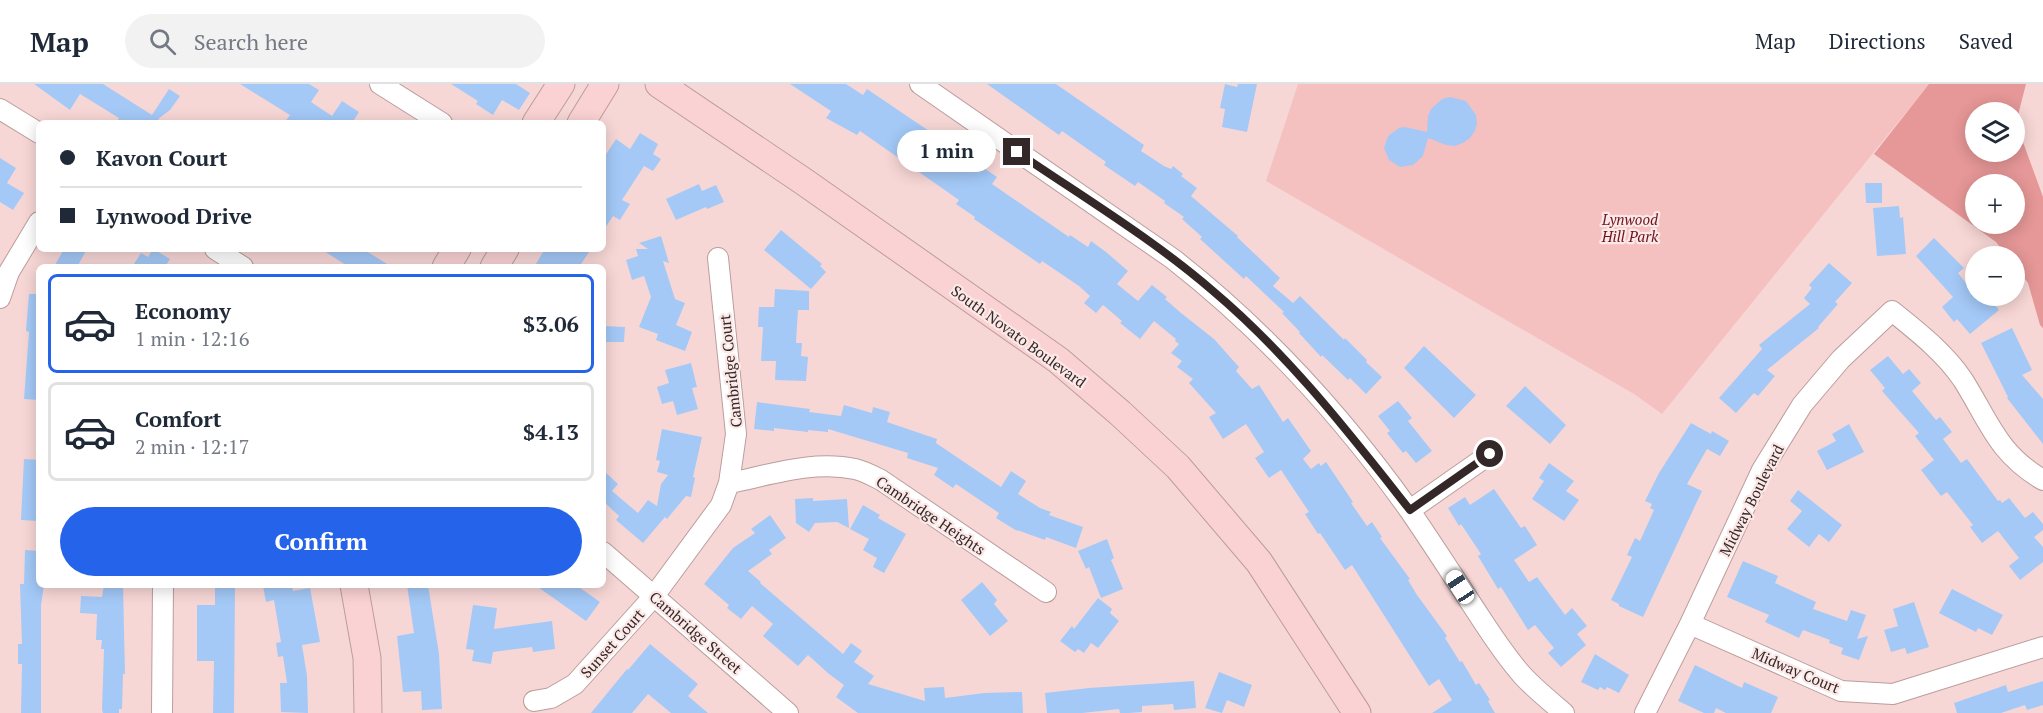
<!DOCTYPE html>
<html lang="en">
<head>
<meta charset="utf-8">
<style>
  body { margin:0; font-family:"PT Serif",serif; background:#f2f2f3; color:#1f2937; height:100vh; display:flex; flex-direction:column; font-size:22px; white-space:nowrap }
  * { box-sizing:border-box; margin:0 }
  p { font-size:20px; color:#747a83 }
  .icon { flex:none; width:33px; height:33px; fill:none; stroke:currentColor; stroke-width:2; stroke-linecap:round; stroke-linejoin:round }
  .map { position:relative; flex:1; overflow:hidden }
  .side { position:absolute; left:36px; top:180px; width:570px; height:324px; display:flex; flex-direction:column; background:#fff; border-radius:9px; box-shadow:0 3px 15px #0003 }
  .side>* { flex:none }
  .banner { position:absolute; left:36px; top:36px; width:570px; height:132px; border-radius:9px; box-shadow:0 3px 15px #0003; display:grid; align-content:center; height:132px; padding:0 24px; background:#fff }
  .controls { position:absolute; left:1965px; top:18px; display:grid; gap:12px }
  .controls a { display:grid; place-items:center; width:60px; height:60px; border-radius:50%; background:#fff; box-shadow:0 3px 15px #0003; font-size:30px }
  .end { position:absolute; width:27px; height:27px; margin:-14px; border:8px solid #332827; background:#fff; box-shadow:0 0 0 3px #fff }
  .from { border-radius:50% }
  .bubble { position:absolute; height:42px; border-radius:21px; background:#fff; box-shadow:0 3px 15px #0003; font-size:20px; font-weight:700; line-height:42px; text-align:center }
  .car { position:absolute; width:18px; height:36px; margin:-18px -9px; border-radius:8px; box-shadow:0 0 4px 2px #0007; background:linear-gradient(#fff 24%,#345 0 40%,#fff 0 76%,#345 0 86%,#fff 0) }
  .banner b { display:flex; align-items:center; gap:21px; height:57px; font-size:22px }
  .banner b+b { border-top:2px solid #e0e1e3 }
  .banner i { width:15px; height:15px; background:#1f2937 }
  ul { padding:10px 0 0; list-style:none }
  li { display:flex; align-items:center; gap:18px; height:99px; margin:0 12px 9px; padding:0 12px; border:3px solid #e0e1e3; border-radius:9px }
  li div { flex:1 }
  li b { display:block; font-size:22px }
  li em { font-style:normal; font-weight:700 }
  li.on { border-color:#2563eb }
  li>.icon { width:54px; height:54px; stroke-width:1.5 }
  .button { display:flex; gap:12px; margin-top:auto; padding:12px 24px }
  .button a { flex:1; height:69px; border-radius:36px; background:#2563eb; color:#fff; font-size:24px; font-weight:700; line-height:69px; text-align:center }
  header { display:flex; align-items:center; gap:36px; box-sizing:border-box; height:84px; padding:0 30px; background:#fff; border-bottom:2px solid #e0e1e3 }
  header strong { font-size:28px }
  nav { display:flex; gap:33px; margin-inline-start:auto; font-size:21px }
  .search { width:420px; height:54px; background:#f2f2f3; display:flex; align-items:center; gap:15px; box-sizing:border-box; padding:0 21px; border-radius:33px; color:#747a83; font-size:22px }
  .map>svg:first-child { display:block }
  .green { fill:#f5c1c0 }
  .forest { fill:#e69797; fill-rule:evenodd }
  .building { fill:#a4c9f7 }
  .lines { fill:none; stroke-linecap:round; stroke-linejoin:round }
  .minor-casing { stroke:#bb9d9c; stroke-width:22 }
  .secondary-casing { stroke:#bb9d9c; stroke-width:29 }
  .minor { stroke:#fff; stroke-width:20 }
  .secondary { stroke:#fad2d4; stroke-width:27 }
  .route { stroke:#332827; stroke-width:8 }
  .labels { text-anchor:middle; dominant-baseline:central; stroke-width:4.5; stroke-linejoin:round; paint-order:stroke }
  .park-label { font-size:15px; font-style:italic; fill:#6f1320; stroke:#fbe8e7 }
  .street-label { font-size:15px; fill:#332827; stroke:#fbe8e7 }
</style>
</head>
<body>
<header>
<strong>Map</strong>
<div class="search"><svg class="icon" aria-label="search" viewBox="0 0 24 24"><circle cx="10" cy="10" r="6"/><path d="M15 15l6 6"/></svg>Search here</div>
<nav><a>Map</a><a>Directions</a><a>Saved</a></nav>
</header>
<div class="map">
<svg width="2043" height="629" viewBox="0 0 2043 629">
  <rect width="100%" height="100%" fill="#f7d7d6"/>
  <path class="green" d="M1298 0H1929L1662 330 1634 310 1266 97Z"/>
  <path class="forest" d="M1929 0H2026L2016 39 2043 113V244L2040 241 2028 199 2015 182 2014 172H2007L1996 158 1874 70ZM1976 28H2014V68H1976ZM1976 100H2014V140H1976Z"/>
  <path class="building" d="M34 0H103L152 31 169 5 180 12 170 26 158 35 165 39H116L119 34 80 10 70 26Z
    M240 0H309L319 6 311 18 332 32 342 17 359 28 352 39H284L290 31Z
    M451 0H516L530 9 519 26 502 16 493 31 476 20 478 17Z
    M790 0H846L863 11 867 5 997 93 992 100 1069 153 1070 151 1088 163 1091 157 1106 168 1128 187 1117 200 1138 217 1152 201 1167 213 1165 215 1181 229 1214 255 1239 283 1236 287 1252 305 1259 301 1283 338 1288 334 1311 367 1303 375 1311 385 1319 379 1321 382 1326 378 1353 418 1351 419 1367 442 1372 438 1382 453 1380 454 1410 495 1408 496 1417 511 1447 552 1445 554 1460 578 1462 577 1476 601 1479 599 1490 616 1488 617 1495 629H1432L1452 616 1439 595 1429 602 1352 481 1345 486 1320 449 1318 450 1305 430 1309 428 1281 386 1269 394 1255 374 1264 368 1246 340 1223 355 1209 333 1216 329 1189 299 1193 295 1177 283 1182 277 1171 269 1179 260 1175 257 1176 255 1154 237 1140 255 1120 239 1122 237 1103 221 1096 229 1084 219 1090 212 1079 202 1042 177 1040 180 974 135 975 133 956 120 959 116 860 47 857 51 826 34 831 27Z
    M987 0H1056L1144 61 1141 67 1164 82 1171 85 1173 82 1183 90 1181 92 1197 104 1191 112 1238 152 1237 153 1280 194 1273 202 1293 219 1300 212 1344 256 1345 254 1367 276 1366 278 1382 293 1366 310 1350 294 1348 296 1322 271 1321 273 1299 249 1300 248 1282 229 1284 228 1246 192 1244 195 1200 155 1202 153 1182 135 1184 133 1164 119 1165 117 1138 98 1135 102 1104 81 1106 78 1062 47 1059 51Z
    M1225 0 1237 3 1238 0H1257L1247 48 1222 43 1225 25 1220 24Z
    M1450 13 1466 17 1476 31 1477 39 1475 47 1470 54 1463 59 1455 62 1446 61 1428 54 1423 72 1413 81 1400 83 1389 76 1384 64 1388 52 1399 44 1405 43 1427 48 1428 32 1431 25 1442 15Z
    M640 49 658 60 653 70 661 75 653 87 644 82 622 116 630 120 620 136 613 132 603 147V75L616 55 630 65Z
    M0 74 16 84 7 99 24 109 13 126 0 118Z
    M1865 99H1882V119H1866Z
    M699 100 702 107 716 101 724 118 707 125 706 123 676 136 666 115Z
    M1899 122 1900 134 1903 133 1906 170 1877 172 1873 124Z
    M781 146 822 180 820 182 826 188 811 205 764 166Z
    M661 152 669 179 663 177 675 215 685 219 676 241 692 248 685 267 656 256 658 250 639 243 651 213 644 192 632 196 626 176 638 172 636 165H648L639 159Z
    M1934 154 1964 184 1958 189 1976 212H1987L1999 226 1970 250 1957 235 1954 238 1942 223 1953 213 1916 172Z
    M64 165H87L77 183H54Z
    M153 165 170 175 165 183H132L141 169 148 173Z
    M321 165H363L392 183H349Z
    M545 165H591L579 183H534Z
    M1829 179 1852 199 1835 218 1838 220 1818 243 1819 244 1767 286 1775 292 1758 312 1754 309 1736 329 1719 314 1762 265 1759 261 1810 220 1804 214 1812 204 1809 201Z
    M775 205 809 207V226H798L796 259H802L801 272 808 273 806 297 775 296 776 277H761L763 243H758L759 223H774Z
    M29 210H39V316L24 315 29 248 26 247Z
    M605 242 625 243 624 258H604Z
    M2012 244 2032 286 2022 291 2043 315V360L2007 314 2008 313 1981 259Z
    M1424 262 1476 311 1454 334 1404 284Z
    M1888 272 1903 290 1909 285 1921 299 1912 307 1936 336 1940 333 1952 348 1943 355 1961 379 1967 375 1998 417 2000 416 2002 419 2009 414 2025 434 2033 428 2043 440V446L2034 453 2043 463V478L2020 496 2009 482 2019 474 1998 447 1982 459 1970 443 1973 441 1947 408 1941 412 1921 386 1934 376 1915 352 1919 349 1882 307 1885 304 1870 286Z
    M691 279 697 303 692 304 698 325 677 331 673 317 662 320 657 303 669 299 665 286Z
    M1525 302 1566 341 1550 360 1506 322Z
    M1398 317 1412 334 1408 337 1432 367 1416 379 1406 367 1403 369 1387 349 1390 347 1378 332Z
    M757 318 810 325 809 328 841 332 844 321 872 329 873 323 890 328 887 338 937 355 936 359 1001 403 1011 387 1026 397 1018 410 1040 424 1051 428 1049 431 1083 443 1076 464 1046 453 1045 456 1017 446V447L996 434 999 429 956 400 953 404 934 391 938 384 907 374 908 369 828 345V348L808 346V348L774 344V347L754 345Z
    M1691 339 1711 350 1712 347 1729 357 1720 372 1707 365 1687 400 1702 407 1643 533 1619 522V520L1611 516 1632 473 1627 471 1635 454 1640 457 1654 426 1650 424 1652 420 1645 417 1659 389Z
    M1849 340 1864 368 1827 386 1817 367 1836 357 1832 350Z
    M662 345 702 353 693 393 695 394 691 413 686 412 667 435 665 433 643 459 616 436 619 432 603 417V386L618 400 612 407 638 429 648 416 657 422 661 400 668 391 657 388 660 377 656 376Z
    M24 375 39 376V437L21 436Z
    M1549 379 1574 397 1566 407 1579 416 1564 437 1532 415 1544 397 1539 394Z
    M1494 405 1521 444 1525 442 1537 461 1514 476 1529 498 1537 493 1565 531 1572 524 1587 542 1577 550 1586 561 1561 583 1548 569 1554 564 1535 541 1528 546 1501 503 1498 505 1478 472 1481 470 1461 440 1459 442 1448 424 1465 413 1470 421Z
    M1798 406 1842 441 1829 458 1819 450 1809 463 1787 445 1802 427 1790 417Z
    M813 414V417L847 415 849 444 837 438 815 439 809 448 796 439 795 415Z
    M863 421 880 431 878 434 906 450 884 489 873 483 877 474 863 466 869 455 850 445Z
    M770 431 786 454 769 466 772 470 748 487 761 498 760 499 843 570 851 559 862 567 854 578 874 592 868 600 925 617 924 604 944 603 945 614 984 609 1022 608 1023 629H858L836 613 844 601 829 590 808 571 798 582 763 552 773 540 752 522 741 535 727 524 729 521 704 500 733 464 755 449 751 445Z
    M1107 455 1114 474 1111 476 1123 505 1101 514 1089 483 1086 485 1078 467Z
    M25 466 39 467V501H44L41 521V629H21L22 580H18V560H22L20 500H24Z
    M1743 477 1778 492 1775 499 1816 518 1813 525 1847 537 1851 526 1866 531 1857 555 1868 552 1859 576 1841 570 1843 564 1829 559 1830 556 1803 546 1799 554 1765 538 1769 531 1727 513Z
    M982 498 997 516 994 520 1008 537 990 552 961 516Z
    M104 501H123L125 590H123L122 625H119V629H103L102 625 104 565H101L102 556H96L97 530 80 529 81 512 102 513Z
    M272 501H292L293 507 310 504 320 558 302 561 307 592 308 629 281 628 280 599H287L283 572 278 573 276 559 281 558 274 516 266 518 263 502Z
    M407 501H428L439 570 442 625 422 626 421 607 403 608 397 552 414 549Z
    M535 501H576L600 518 586 537Z
    M215 502H235L234 629H213L214 577H197V521H215Z
    M1952 505 2003 531 1992 551 1978 544 1976 548 1939 529Z
    M1098 514 1112 525 1110 529 1119 537 1098 564 1091 559 1084 569 1078 565 1075 568 1060 557 1072 542 1074 545Z
    M1914 518 1929 563 1907 570 1905 564 1891 568 1884 546 1898 542 1893 525Z
    M473 521 497 524 494 545 552 537 555 565 533 568 532 563 493 568 491 580 472 577 474 566 466 565Z
    M650 560 698 600 688 612 708 629H671L648 610 632 629H591L627 585 628 586Z
    M1595 570 1629 591 1619 609 1607 603 1605 606 1600 603 1598 606 1581 598Z
    M1695 581 1742 604 1744 598 1778 613 1771 629H1726L1716 624 1714 629H1704L1678 617Z
    M1219 588 1252 601 1244 623 1227 616 1222 629 1205 624Z
    M1194 597 1196 624 1174 626 1173 620 1142 622V628L1129 629H1120L1119 625 1082 629H1047L1045 609 1089 604Z
    M2043 597V621L2027 626 2025 621 2001 629H1957L1954 619 2006 601 2008 608Z"/>
  <g class="lines">
    <g class="minor-casing">
      <path id="minor" d="M380 0 442 39
        M920 0 1173 175C1264 246 1343 333 1410 427 1434 462 1457 498 1480 533 1493 553 1507 574 1523 592 1535 605 1550 617 1564 629
        M0 25 39 49
        M215 165 243 183
        M0 214 9 188 39 138
        M729 399C770 391 813 376 855 385 864 387 873 392 881 396L1046 508
        M1410 426 1490 370
        M603 468 788 629
        M1690 540 1841 607 1893 610 2043 563
        M534 617 551 614 575 600 654 512 721 421 729 399 736 350 718 174
        M162 629 163 501
        M1645 629 1690 540 1762 386 1802 321 1841 275 1892 227C1917 247 1945 269 1963 296 1989 337 1997 369 2043 396"/>
    </g>
    <g class="secondary-casing">
      <path id="secondary" d="M659 0 803 97 1058 276 1120 329 1178 383 1259 478 1357 629
        M536 39 561 0
        M581 39 605 0
        M446 183 457 165
        M494 183 505 165
        M354 501 367 574 368 629"/>
    </g>
    <use href="#minor" class="minor"/>
    <use href="#secondary" class="secondary"/>
  </g>
  <g class="lines">
    <path class="route" d="M1017 68C1083 113 1153 155 1213 207 1289 271 1349 349 1410 426L1490 370"/>
  </g>
  <g class="labels">
    <g class="park-label">
      <text x="1630" y="135">Lynwood<tspan x="1630" dy="17">Hill Park</tspan></text>
    </g>
    <g class="street-label">
      <text transform="translate(1019 252) rotate(36)">South Novato Boulevard</text>
      <text transform="translate(730 287) rotate(-96)">Cambridge Court</text>
      <text transform="translate(1751 416) rotate(-63)">Midway Boulevard</text>
      <text transform="translate(931 431) rotate(34)">Cambridge Heights</text>
      <text transform="translate(696 548) rotate(41)">Cambridge Street</text>
      <text transform="translate(612 559) rotate(-48)">Sunset Court</text>
      <text transform="translate(1796 586) rotate(23)">Midway Court</text>
    </g>
  </g>
</svg>
<div class="controls">
<a><svg class="icon" aria-label="layers" viewBox="0 0 24 24"><path d="M12 4l9 5-9 5-9-5zM3 14l9 5 9-5"/></svg></a>
<a>+</a>
<a>−</a>
</div>
<i class="end from" style="left:1490px;top:370px"></i>
<i class="end" style="left:1017px;top:68px"></i>
<div class="bubble" style="left:897px;top:46px;width:99px">1 min</div>
<i class="car" style="left:1460px;top:503px;rotate:327deg"></i>
<div class="banner">
<b><i class="from"></i>Kavon Court</b>
<b><i></i>Lynwood Drive</b>
</div>
<section class="side">
<ul>
<li class="on"><svg class="icon" aria-label="car" viewBox="0 0 24 24"><path d="M5 17H2v-5l4-1 3-4h7l3 4 3 1v5h-3M9 17h6M6 11h13"/><circle cx="7" cy="17" r="2"/><circle cx="17" cy="17" r="2"/></svg><div><b>Economy</b><p>1 min · 12:16</p></div><em>$3.06</em></li>
<li><svg class="icon" aria-label="car" viewBox="0 0 24 24"><path d="M5 17H2v-5l4-1 3-4h7l3 4 3 1v5h-3M9 17h6M6 11h13"/><circle cx="7" cy="17" r="2"/><circle cx="17" cy="17" r="2"/></svg><div><b>Comfort</b><p>2 min · 12:17</p></div><em>$4.13</em></li>
</ul>
<div class="button"><a>Confirm</a></div>
</section>
</div>
</body>
</html>
